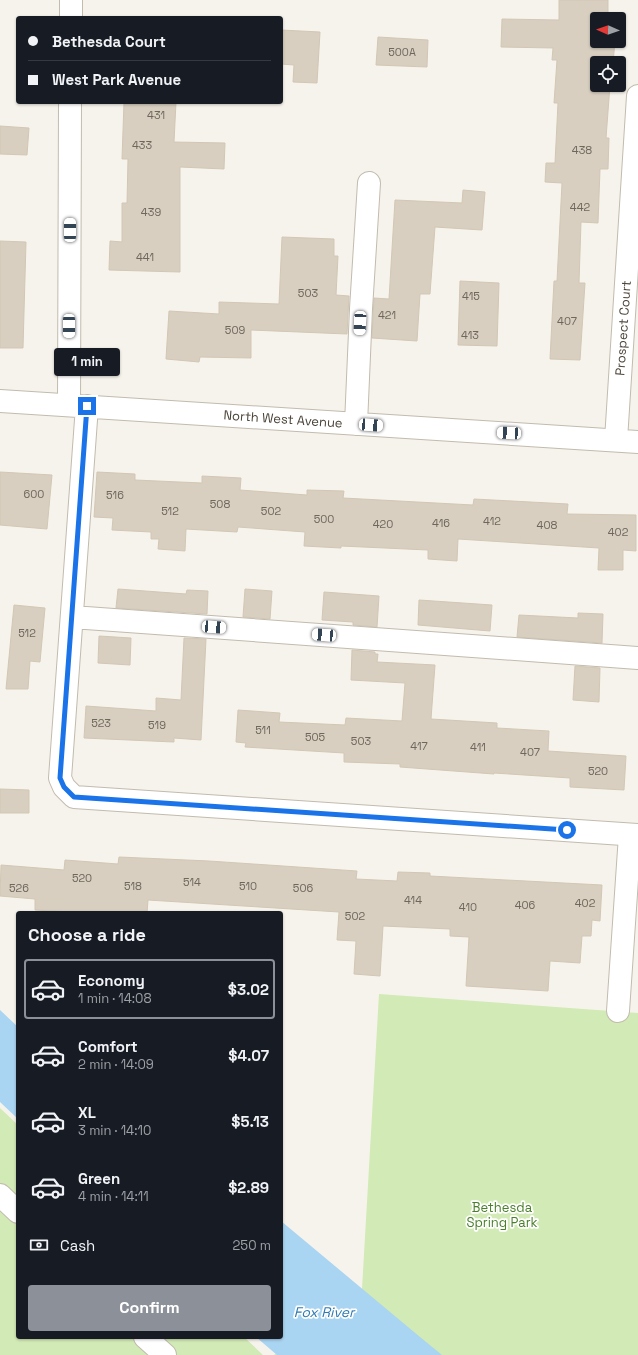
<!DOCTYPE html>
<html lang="en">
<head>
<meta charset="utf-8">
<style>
  body { margin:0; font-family:"Space Grotesk",sans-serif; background:#242831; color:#f1f3f6; height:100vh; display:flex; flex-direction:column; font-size:15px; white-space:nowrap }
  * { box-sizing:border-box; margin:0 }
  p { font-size:13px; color:#9ea1a6 }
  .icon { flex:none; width:22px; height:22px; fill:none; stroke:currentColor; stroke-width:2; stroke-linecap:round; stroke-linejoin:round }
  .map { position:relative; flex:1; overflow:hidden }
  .panel { position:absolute; left:16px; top:911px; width:267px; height:428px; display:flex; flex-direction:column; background:#171b24; border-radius:4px; box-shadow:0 1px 3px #0004 }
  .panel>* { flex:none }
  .banner { position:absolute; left:16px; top:16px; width:267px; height:88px; border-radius:4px; box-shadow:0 1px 3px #0004; display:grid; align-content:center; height:88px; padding:0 12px; background:#171b24 }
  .needle { width:26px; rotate:272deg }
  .controls { position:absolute; left:590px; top:12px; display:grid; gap:8px }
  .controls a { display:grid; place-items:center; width:36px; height:36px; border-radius:4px; background:#171b24; box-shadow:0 1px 3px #0004; font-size:20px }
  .end { position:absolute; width:18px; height:18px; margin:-9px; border:5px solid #1a73e8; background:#fff; box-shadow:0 0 0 2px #fff }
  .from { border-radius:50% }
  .bubble { position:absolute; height:28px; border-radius:4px; background:#171b24; box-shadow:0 1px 3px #0004; font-size:13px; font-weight:700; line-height:28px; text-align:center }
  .car { position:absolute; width:12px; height:24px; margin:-12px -6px; border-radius:5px; box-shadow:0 0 3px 1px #0007; background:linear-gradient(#fff 24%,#345 0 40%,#fff 0 76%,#345 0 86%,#fff 0) }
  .banner b { display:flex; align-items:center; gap:14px; height:38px; font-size:15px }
  .banner b+b { border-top:1px solid #363941 }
  .banner i { width:10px; height:10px; background:#f1f3f6 }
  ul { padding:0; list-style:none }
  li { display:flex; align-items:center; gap:12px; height:60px; margin:0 8px 6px; padding:0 4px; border:2px solid transparent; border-radius:4px }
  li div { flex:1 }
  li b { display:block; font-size:15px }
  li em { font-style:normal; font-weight:700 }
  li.selected { border-color:#8c9099 }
  li>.icon { width:36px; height:36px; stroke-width:1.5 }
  h2 { padding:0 12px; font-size:18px; line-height:48px }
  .pay { display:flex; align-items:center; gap:10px; height:44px; padding:0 12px; font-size:15px }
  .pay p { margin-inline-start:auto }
  .cta { display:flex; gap:8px; margin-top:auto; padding:8px 12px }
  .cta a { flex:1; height:46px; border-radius:4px; background:#8c9099; color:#fff; font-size:16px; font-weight:700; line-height:46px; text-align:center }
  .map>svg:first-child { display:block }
  .green { fill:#d2eab5 }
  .water { fill:#a9d4f2 }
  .building { fill:#d8cfc1; stroke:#d3c7b4 }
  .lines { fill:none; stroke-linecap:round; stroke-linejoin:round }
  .minor-casing { stroke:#c2bbae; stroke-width:24 }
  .minor { stroke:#fff; stroke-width:22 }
  .route { stroke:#1a73e8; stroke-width:5 }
  .labels { text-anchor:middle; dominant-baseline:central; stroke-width:3.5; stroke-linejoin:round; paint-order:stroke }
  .number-label { font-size:11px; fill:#6e675b }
  .street-label { font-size:13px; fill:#4b4439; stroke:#fff }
  .park-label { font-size:13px; fill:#4a7f2a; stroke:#fff }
  .water-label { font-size:14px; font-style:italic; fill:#2e7ab2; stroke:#fff }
</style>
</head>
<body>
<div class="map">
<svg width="638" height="1355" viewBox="0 0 638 1355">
  <rect width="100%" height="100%" fill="#f6f3ec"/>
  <path class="green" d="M379 994 638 1013V1355H274L362 1289Z
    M0 1108 18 1125V1337H244L263 1355H0Z"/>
  <path class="water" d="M0 1010 18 1027V1119L0 1102Z
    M281 1221 420 1337 442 1355H277L256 1337H281Z"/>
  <path class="building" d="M559 0H608V19H597V41H615L613 63H597V85H610L606 138H609L608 169H600L598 223 581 222 579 283H585L580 360 550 359 554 281H557L562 183 545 182 546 163H555L558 103H554L557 60H552L553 48 501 47 502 19 559 20Z
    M281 30 320 32 317 83 293 82 294 65 281 64Z
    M378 37 428 40 427 67 376 65Z
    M124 102H176L174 142 225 143 224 169 180 167V272L109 270 110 241 122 242V203H127L128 159H122Z
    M0 126 29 128 27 155 0 154Z
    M463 190 485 192 482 230 435 227 430 294H420L417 341 372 338 374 298 389 299 395 200 462 203Z
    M282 237 334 239V256H338L336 295 349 296 347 334 251 330V358L200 357 199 362 166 359 169 311 219 314V302L279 304Z
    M0 241 26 242 23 348H0Z
    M460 281 499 283 497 346 458 345Z
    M0 472 52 475 47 529 0 525Z
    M97 472 135 474V480L202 483V476L241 478 240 490 307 495V490L344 491 343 498 473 505 474 499 568 504 567 514 636 515V551L623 550V570H598L599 548 458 539 457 561 428 559V550L341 546V548L304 546 305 532 238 527 237 532 186 529 185 551 158 549 159 539H151V532L112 530 113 518 94 517Z
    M118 589 186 594 187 590 208 591 207 614 116 608Z
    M245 589 272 591 270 619 243 617Z
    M324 592 379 596 377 627 353 625V622L322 620Z
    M419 600 492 605 490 631 418 625Z
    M14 605 45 608 40 662 30 661 28 689H6Z
    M578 613 603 614 602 643 517 637 519 615 578 618Z
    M99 636 131 638 130 665 98 663Z
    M184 638 206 639 201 740 174 738V742L84 738 86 706 156 711V698L181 700Z
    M352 650 375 652V654H378L377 662 435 665 431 719 497 723V728L549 731 548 751 626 756 624 790 570 787V778L494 773V774L400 767V764L344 762V753L245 747 246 743 236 742 238 710 280 713 279 722 345 725 346 718 402 721 405 683 351 680Z
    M575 666 600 668 599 702 573 700Z
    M0 789 29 790V813H0Z
    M119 857 209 861 357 871 356 879 397 881 398 872 430 873V876L602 885 600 921 592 920 591 936H582L580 963 550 961 548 991 466 986 469 937 450 936V929L383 926 380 976 354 974 356 941 337 940 339 912 148 900 147 913H87L35 910V899L0 896 1 865 64 870 65 860 118 864Z"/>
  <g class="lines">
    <g class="minor-casing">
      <path id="minor" d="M71 18V0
        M0 401 638 442
        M69 405 70 102
        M87 406 60 778 64 787 74 797 638 835
        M356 424 361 309 369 183
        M616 440 638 96
        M72 617 638 658
        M618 1011 630 835
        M0 1195 18 1212
        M145 1337 165 1355"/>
    </g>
    <use href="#minor" class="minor"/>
  </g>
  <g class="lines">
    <path class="route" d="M87 406 60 778 64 787 74 797 567 830"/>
  </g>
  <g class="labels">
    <g class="number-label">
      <text x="402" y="52">500A</text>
      <text x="156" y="115">431</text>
      <text x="142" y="145">433</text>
      <text x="582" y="150">438</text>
      <text x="580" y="207">442</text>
      <text x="151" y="212">439</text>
      <text x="145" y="257">441</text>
      <text x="308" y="293">503</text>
      <text x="471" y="296">415</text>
      <text x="387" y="315">421</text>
      <text x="567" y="321">407</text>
      <text x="235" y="330">509</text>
      <text x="470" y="335">413</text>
      <text x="34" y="494">600</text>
      <text x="115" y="495">516</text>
      <text x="220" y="504">508</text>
      <text x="170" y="511">512</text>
      <text x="271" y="511">502</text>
      <text x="324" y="519">500</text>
      <text x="492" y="521">412</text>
      <text x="441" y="523">416</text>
      <text x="383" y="524">420</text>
      <text x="547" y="525">408</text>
      <text x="618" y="532">402</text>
      <text x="27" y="633">512</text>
      <text x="101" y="723">523</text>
      <text x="157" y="725">519</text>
      <text x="263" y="730">511</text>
      <text x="315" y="737">505</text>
      <text x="361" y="741">503</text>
      <text x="419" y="746">417</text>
      <text x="478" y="747">411</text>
      <text x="530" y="752">407</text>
      <text x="598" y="771">520</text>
      <text x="82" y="878">520</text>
      <text x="192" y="882">514</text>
      <text x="133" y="886">518</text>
      <text x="248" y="886">510</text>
      <text x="19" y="888">526</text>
      <text x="303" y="888">506</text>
      <text x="413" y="900">414</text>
      <text x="585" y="903">402</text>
      <text x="525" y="905">406</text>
      <text x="468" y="907">410</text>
      <text x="355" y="916">502</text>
    </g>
    <g class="street-label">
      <text transform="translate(623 328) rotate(-86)">Prospect Court</text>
      <text transform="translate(283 419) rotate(4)">North West Avenue</text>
    </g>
    <g class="park-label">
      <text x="502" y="1207">Bethesda<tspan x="502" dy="15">Spring Park</tspan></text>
    </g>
    <g class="water-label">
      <text x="324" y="1312">Fox River</text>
    </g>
  </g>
</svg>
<div class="controls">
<a><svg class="needle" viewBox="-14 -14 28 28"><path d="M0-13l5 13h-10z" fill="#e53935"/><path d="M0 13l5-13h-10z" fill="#9ea1a6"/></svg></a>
<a><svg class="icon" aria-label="locate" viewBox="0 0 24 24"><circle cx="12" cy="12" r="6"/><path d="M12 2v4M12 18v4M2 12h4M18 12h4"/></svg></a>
</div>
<i class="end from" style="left:567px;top:830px"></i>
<i class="end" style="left:87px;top:406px"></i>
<div class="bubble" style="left:54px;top:348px;width:66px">1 min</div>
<i class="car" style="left:70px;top:230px;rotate:0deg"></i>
<i class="car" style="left:360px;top:323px;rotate:183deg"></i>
<i class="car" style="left:69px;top:326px;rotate:180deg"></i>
<i class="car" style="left:371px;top:425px;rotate:94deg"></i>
<i class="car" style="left:509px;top:433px;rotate:273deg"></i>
<i class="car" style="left:214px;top:627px;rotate:94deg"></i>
<i class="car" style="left:324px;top:635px;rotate:274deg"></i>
<div class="banner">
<b><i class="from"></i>Bethesda Court</b>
<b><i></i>West Park Avenue</b>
</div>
<section class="panel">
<h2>Choose a ride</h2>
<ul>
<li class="selected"><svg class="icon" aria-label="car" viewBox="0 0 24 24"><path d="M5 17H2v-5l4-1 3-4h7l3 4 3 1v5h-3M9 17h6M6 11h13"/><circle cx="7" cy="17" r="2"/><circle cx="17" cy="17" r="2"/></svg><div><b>Economy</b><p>1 min · 14:08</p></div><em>$3.02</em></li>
<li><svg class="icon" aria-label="car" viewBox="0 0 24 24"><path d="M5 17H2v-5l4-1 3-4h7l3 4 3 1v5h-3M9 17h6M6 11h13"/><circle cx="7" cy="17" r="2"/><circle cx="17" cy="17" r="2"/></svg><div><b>Comfort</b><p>2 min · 14:09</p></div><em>$4.07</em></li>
<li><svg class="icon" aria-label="car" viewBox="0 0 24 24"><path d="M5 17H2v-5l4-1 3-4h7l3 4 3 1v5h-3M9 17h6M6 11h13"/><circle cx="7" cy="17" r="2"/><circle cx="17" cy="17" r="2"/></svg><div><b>XL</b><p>3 min · 14:10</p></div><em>$5.13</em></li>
<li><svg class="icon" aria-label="car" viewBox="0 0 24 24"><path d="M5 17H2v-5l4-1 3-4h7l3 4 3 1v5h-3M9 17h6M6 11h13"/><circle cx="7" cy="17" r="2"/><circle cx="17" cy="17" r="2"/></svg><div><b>Green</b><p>4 min · 14:11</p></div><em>$2.89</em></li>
</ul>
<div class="pay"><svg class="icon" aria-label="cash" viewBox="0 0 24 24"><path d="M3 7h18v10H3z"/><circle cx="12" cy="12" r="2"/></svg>Cash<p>250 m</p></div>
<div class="cta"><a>Confirm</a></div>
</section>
</div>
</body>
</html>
